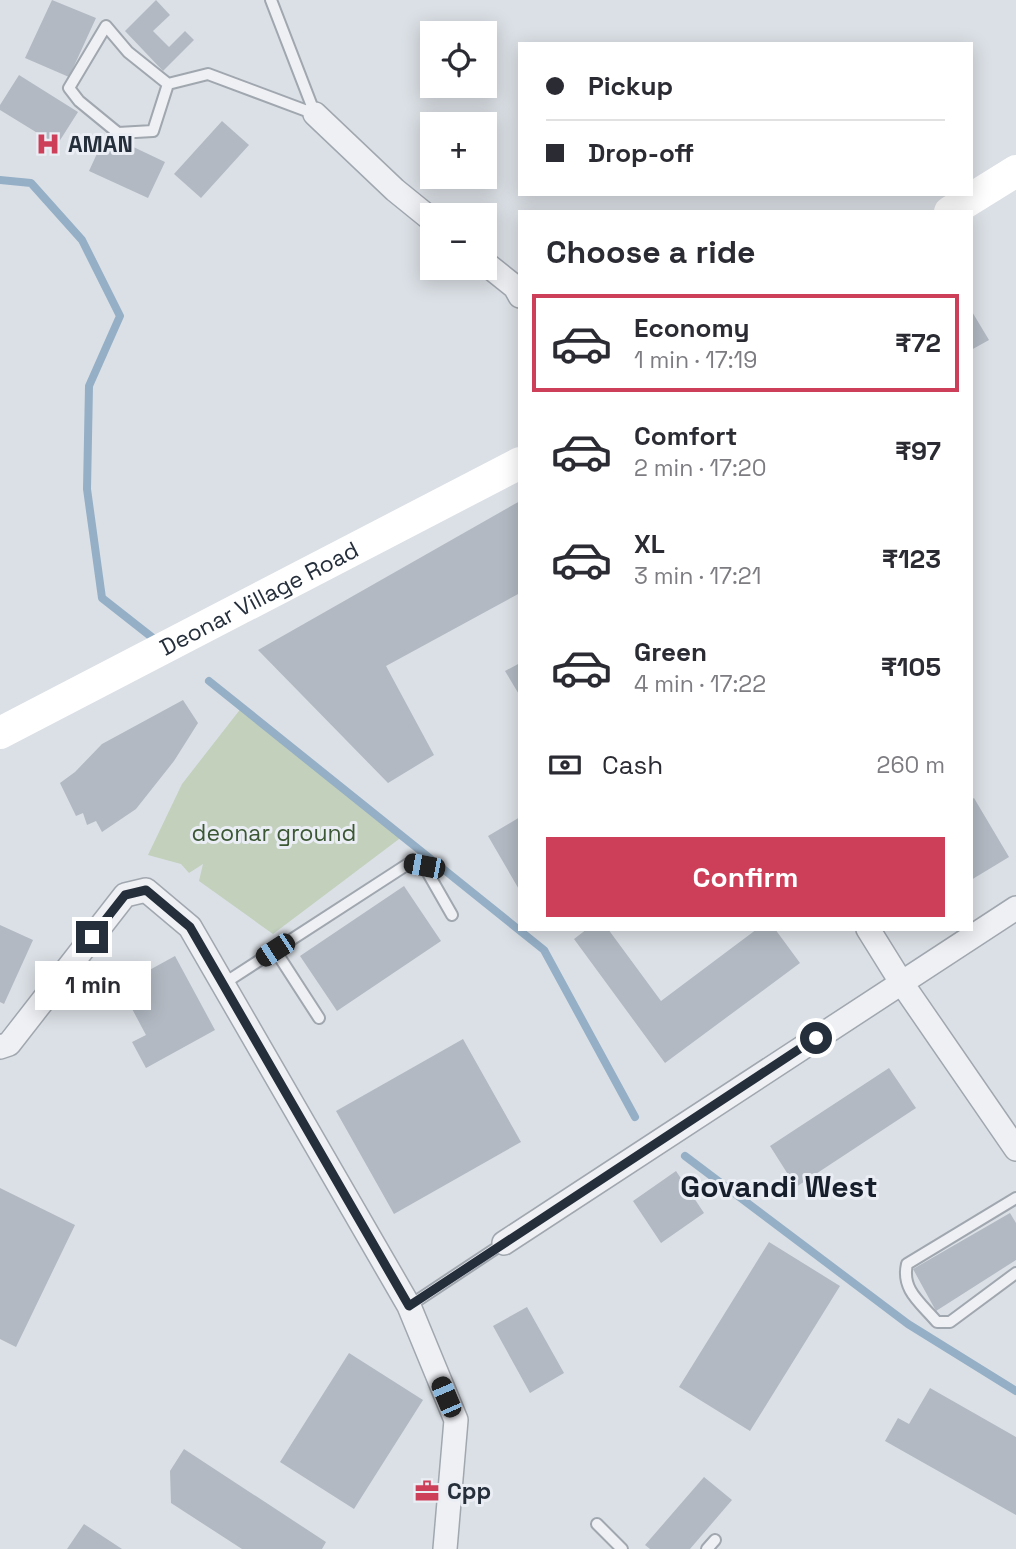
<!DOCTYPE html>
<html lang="en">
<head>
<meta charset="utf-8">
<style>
  body { margin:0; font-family:"Space Grotesk",sans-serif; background:#f2f2f3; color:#2b2b33; height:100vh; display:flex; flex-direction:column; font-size:26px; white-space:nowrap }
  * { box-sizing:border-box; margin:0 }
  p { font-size:23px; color:#7c7c81 }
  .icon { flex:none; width:38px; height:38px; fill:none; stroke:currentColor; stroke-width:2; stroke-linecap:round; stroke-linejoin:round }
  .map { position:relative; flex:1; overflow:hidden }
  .drawer { position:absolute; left:518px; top:210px; width:455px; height:721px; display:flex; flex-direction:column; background:#fff; border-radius:0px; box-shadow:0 4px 18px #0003 }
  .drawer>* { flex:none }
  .banner { position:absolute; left:518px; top:42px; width:455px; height:154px; border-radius:0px; box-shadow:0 4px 18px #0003; display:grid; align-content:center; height:154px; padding:0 28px; background:#fff }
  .fabs { position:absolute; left:420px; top:21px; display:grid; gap:14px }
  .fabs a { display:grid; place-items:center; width:77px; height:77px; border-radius:0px; background:#fff; box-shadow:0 4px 18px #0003; font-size:35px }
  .end { position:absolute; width:32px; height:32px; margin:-16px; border:9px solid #252e3b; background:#fff; box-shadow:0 0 0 4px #fff }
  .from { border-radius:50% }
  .bubble { position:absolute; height:49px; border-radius:0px; background:#fff; box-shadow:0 4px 18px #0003; font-size:23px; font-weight:700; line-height:49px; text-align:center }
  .car { position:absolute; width:21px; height:42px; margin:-21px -10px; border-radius:9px; box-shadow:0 0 5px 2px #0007; background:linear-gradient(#222 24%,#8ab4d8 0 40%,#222 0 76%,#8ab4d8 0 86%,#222 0) }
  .banner b { display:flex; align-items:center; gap:24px; height:66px; font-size:26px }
  .banner b+b { border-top:2px solid #e1e1e2 }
  .banner i { width:18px; height:18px; background:#2b2b33 }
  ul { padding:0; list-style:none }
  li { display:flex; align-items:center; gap:21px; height:98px; margin:0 14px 10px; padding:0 14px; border:4px solid transparent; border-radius:0px }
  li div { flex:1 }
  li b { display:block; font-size:26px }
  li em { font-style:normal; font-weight:700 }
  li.active { border-color:#cd3e59 }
  li>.icon { width:63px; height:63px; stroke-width:1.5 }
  h2 { padding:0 28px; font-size:32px; line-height:84px }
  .pay { display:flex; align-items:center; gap:18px; height:77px; padding:0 28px; font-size:26px }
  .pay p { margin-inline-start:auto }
  .action { display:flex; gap:14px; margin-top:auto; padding:14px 28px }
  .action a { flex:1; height:80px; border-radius:0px; background:#cd3e59; color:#fff; font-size:28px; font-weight:700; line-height:80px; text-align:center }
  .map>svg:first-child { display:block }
  .green { fill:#c2d0bc }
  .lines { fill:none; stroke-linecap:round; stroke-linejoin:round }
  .stream { stroke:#95afc6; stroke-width:8 }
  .building { fill:#b2b9c2 }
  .lane-casing { stroke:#a1a7af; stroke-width:14 }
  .street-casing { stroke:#a1a7af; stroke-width:26 }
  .lane { stroke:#eef0f4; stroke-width:10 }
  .street { stroke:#eef0f4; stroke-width:23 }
  .secondary { stroke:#fff; stroke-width:32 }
  .route { stroke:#252e3b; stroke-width:9 }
  .labels { text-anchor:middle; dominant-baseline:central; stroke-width:6; stroke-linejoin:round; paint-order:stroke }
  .poi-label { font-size:23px; font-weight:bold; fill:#252e3b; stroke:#eaeef4; text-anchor:start }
  .street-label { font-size:23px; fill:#252e3b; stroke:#eaeef4 }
  .park-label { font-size:23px; fill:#3b5733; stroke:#eaeef4 }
  .district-label { font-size:30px; font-weight:bold; fill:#181f2c; stroke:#eaeef4 }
</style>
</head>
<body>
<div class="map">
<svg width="1016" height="1549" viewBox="0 0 1016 1549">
  <rect width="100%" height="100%" fill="#dbe0e6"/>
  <path class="green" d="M242 707 403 836 273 934 199 881 203 864 189 873 181 864 148 855 182 784Z"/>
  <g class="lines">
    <path class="stream" d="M0 180 31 183 82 240 120 316 89 386 87 489 102 598 158 642
      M209 681 544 950 635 1117
      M685 1156 908 1324 1016 1391"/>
  </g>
  <path class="building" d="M52 0 96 18 69 77 25 58Z
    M156 0 170 15 153 31 169 47 185 31 194 40 163 71 125 31Z
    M19 75 78 112 57 145 0 110V105Z
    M222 121 249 145 201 198 174 174Z
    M106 134 165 162 148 198 89 171Z
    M971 310 989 340 971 350Z
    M520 501V593L386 666 434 755 388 783 258 650Z
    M520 663V696L505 671Z
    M183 700 198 723 174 761 136 809 102 832 96 821 87 825 83 813 76 816 60 783 75 772 102 744Z
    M974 798 1009 857 971 880V800Z
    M520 817V891L488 836Z
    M404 886 441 941 337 1011 300 956Z
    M0 925 33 940 4 1004 0 1002Z
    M587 929H608L661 1001 757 929H775L800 963 665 1063 574 939Z
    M175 956 215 1030 146 1068 132 1042 146 1035 123 992 147 979 144 973Z
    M463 1039 521 1142 394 1214 336 1111Z
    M889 1068 916 1108 796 1187 770 1146Z
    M676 1171 704 1213 661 1243 633 1201Z
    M0 1188 75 1225 16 1347 0 1339Z
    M1010 1213 1016 1223V1260L936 1311 913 1269Z
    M769 1242 840 1286 750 1431 679 1387Z
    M527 1307 564 1373 530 1393 493 1326Z
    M349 1353 423 1400 354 1509 280 1462Z
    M930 1388 1016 1437V1515L885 1441 898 1418 909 1424Z
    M184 1449 326 1542 322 1549H242L171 1503 170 1471Z
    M704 1477 732 1500 690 1549H650L645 1545Z
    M84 1524 122 1549H67Z"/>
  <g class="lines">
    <g class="lane-casing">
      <path id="lane" d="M271 0 315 114
        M106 26 128 52 168 84 153 131 118 133 79 101 69 88Z
        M168 84 208 74 315 114
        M275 950 319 1018
        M223 984 408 864 424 866 452 915
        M1016 1198 907 1264C901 1290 921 1303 937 1322H950L1016 1273
        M409 1306 504 1243
        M597 1524 622 1549
        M707 1549 715 1540"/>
    </g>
    <g class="street-casing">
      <path id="street" d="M315 114 395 190 432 220
        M485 263 515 287 520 296
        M868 929 901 982 1016 1149
        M0 1047 9 1044 125 895 146 890 190 927 409 1306 456 1420 445 1549
        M504 1243 1016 908"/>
    </g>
    <use href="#lane" class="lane"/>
    <use href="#street" class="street"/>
    <g class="secondary">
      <path d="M950 212 1016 171"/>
      <path id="s1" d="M0 733 520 463"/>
    </g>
  </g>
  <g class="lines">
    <path class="route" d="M92 937 125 895 146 890 190 927 409 1306 816 1038"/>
  </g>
  <defs>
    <g id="hospital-bare" transform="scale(1.89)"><path d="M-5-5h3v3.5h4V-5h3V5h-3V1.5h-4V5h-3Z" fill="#cd3e59" stroke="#eaeef4" stroke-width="2.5" paint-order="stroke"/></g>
    <g id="office-bare" transform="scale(1.89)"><path d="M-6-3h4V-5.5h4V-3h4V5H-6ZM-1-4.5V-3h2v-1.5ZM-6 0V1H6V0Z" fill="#cd3e59" stroke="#eaeef4" stroke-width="2.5" paint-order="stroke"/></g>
  </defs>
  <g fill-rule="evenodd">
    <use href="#hospital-bare" x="48" y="144"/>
    <use href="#office-bare" x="427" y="1491"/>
  </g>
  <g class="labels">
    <g class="poi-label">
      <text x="68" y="144">AMAN</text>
      <text x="447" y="1491">Cpp</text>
    </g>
    <g class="street-label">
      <text stroke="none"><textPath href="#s1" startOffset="292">Deonar Village Road</textPath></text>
    </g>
    <g class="park-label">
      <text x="274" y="833">deonar ground</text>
    </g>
    <g class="district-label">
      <text x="779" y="1186">Govandi West</text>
    </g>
  </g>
</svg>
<div class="fabs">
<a><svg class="icon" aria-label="locate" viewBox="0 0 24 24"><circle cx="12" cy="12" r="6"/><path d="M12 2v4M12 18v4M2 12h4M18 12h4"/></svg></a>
<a>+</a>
<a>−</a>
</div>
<i class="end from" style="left:816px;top:1038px"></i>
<i class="end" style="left:92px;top:937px"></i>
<div class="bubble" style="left:35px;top:961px;width:116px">1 min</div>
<i class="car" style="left:424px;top:866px;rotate:281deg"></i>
<i class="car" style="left:275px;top:950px;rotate:237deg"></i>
<i class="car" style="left:446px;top:1397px;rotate:337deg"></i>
<div class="banner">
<b><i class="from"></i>Pickup</b>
<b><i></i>Drop-off</b>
</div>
<section class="drawer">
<h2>Choose a ride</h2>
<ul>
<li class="active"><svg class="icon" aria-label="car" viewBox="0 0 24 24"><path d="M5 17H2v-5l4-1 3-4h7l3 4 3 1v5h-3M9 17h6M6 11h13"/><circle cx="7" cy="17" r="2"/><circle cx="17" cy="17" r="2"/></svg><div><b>Economy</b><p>1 min · 17:19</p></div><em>₹72</em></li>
<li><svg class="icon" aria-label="car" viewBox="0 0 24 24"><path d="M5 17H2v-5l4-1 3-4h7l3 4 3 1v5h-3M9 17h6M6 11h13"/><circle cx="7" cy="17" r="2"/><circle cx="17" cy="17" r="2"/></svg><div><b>Comfort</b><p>2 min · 17:20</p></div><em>₹97</em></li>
<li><svg class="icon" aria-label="car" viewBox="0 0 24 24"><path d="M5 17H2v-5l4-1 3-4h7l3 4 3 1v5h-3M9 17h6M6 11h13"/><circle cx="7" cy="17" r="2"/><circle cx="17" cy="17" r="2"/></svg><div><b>XL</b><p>3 min · 17:21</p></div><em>₹123</em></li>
<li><svg class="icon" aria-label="car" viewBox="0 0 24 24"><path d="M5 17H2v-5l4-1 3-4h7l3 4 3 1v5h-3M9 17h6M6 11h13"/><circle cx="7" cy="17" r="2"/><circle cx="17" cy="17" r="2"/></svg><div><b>Green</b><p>4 min · 17:22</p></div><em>₹105</em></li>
</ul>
<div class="pay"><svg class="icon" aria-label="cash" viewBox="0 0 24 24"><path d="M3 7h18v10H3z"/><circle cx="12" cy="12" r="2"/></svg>Cash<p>260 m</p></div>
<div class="action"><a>Confirm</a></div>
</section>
</div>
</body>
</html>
